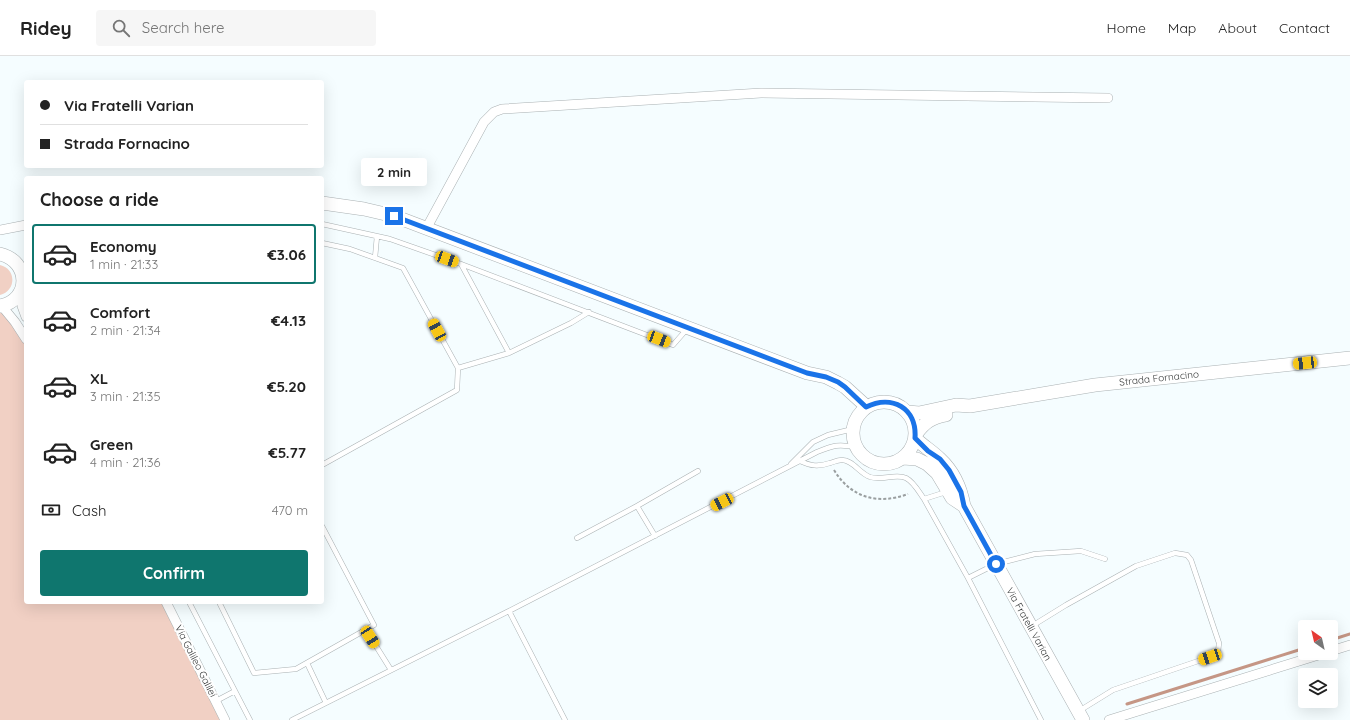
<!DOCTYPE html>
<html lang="en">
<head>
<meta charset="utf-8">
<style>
  body { margin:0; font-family:Quicksand,sans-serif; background:#f6f6f6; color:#222; height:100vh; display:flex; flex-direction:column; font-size:15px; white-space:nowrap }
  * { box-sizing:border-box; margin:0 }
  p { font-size:13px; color:#767676 }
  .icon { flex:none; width:22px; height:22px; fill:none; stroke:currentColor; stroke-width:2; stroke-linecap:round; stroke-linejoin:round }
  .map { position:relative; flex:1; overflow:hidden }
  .panel { position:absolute; left:24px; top:120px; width:300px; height:428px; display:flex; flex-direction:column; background:#fff; border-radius:4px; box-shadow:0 4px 16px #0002 }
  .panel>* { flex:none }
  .banner { position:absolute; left:24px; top:24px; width:300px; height:88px; border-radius:4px; box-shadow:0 4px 16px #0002; display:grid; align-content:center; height:88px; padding:0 16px; background:#fff }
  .needle { width:26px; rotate:326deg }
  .fabs { position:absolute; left:1298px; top:564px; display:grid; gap:8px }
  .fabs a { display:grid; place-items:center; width:40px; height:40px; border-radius:4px; background:#fff; box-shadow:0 4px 16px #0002; font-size:20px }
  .end { position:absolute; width:18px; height:18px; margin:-9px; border:5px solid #1a73e8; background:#fff; box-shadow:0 0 0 2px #fff }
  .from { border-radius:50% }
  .bubble { position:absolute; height:28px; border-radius:4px; background:#fff; box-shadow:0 4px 16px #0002; font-size:13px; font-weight:700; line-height:28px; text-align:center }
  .car { position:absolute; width:12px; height:24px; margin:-12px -6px; border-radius:5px; box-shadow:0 0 3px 1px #0007; background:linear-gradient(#f5c518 24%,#345 0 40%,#f5c518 0 76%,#345 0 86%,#f5c518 0) }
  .banner b { display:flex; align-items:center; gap:14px; height:38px; font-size:15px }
  .banner b+b { border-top:1px solid #e0e0e0 }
  .banner i { width:10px; height:10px; background:#222 }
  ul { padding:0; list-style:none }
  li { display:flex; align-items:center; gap:12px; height:60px; margin:0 8px 6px; padding:0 8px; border:2px solid transparent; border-radius:4px }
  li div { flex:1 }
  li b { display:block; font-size:15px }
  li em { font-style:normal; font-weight:700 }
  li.on { border-color:#0f766e }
  li>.icon { width:36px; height:36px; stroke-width:1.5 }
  h2 { padding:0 16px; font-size:18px; line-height:48px }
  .pay { display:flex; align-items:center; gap:10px; height:44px; padding:0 16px; font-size:15px }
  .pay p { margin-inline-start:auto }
  .primary-button { display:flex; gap:8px; margin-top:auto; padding:8px 16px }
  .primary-button a { flex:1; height:46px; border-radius:4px; background:#0f766e; color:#fff; font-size:16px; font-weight:700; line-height:46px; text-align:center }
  header { display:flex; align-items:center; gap:24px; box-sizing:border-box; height:56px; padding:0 20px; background:#fff; border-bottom:1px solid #e0e0e0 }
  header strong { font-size:19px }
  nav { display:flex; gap:22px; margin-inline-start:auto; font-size:14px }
  .search { width:280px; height:36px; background:#f6f6f6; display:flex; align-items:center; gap:10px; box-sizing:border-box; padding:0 14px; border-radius:4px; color:#767676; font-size:15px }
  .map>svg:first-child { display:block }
  .green { fill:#f1d0c4 }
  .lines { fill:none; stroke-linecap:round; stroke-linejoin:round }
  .stream { stroke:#c59685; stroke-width:3 }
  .lane-casing { stroke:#aab1b3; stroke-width:5.5 }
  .street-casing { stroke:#aab1b3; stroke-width:10 }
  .secondary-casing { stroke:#aab1b3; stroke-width:14 }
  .path { stroke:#9a9fa0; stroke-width:2; stroke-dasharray:3 2; stroke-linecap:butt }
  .lane { stroke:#fff; stroke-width:4.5 }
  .street { stroke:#fff; stroke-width:9 }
  .secondary { stroke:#fff; stroke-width:13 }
  .route { stroke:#1a73e8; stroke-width:5 }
  .labels { text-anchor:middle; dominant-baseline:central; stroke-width:4; stroke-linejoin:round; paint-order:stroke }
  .street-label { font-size:10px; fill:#343737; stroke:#fff }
</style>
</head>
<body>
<header>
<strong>Ridey</strong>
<div class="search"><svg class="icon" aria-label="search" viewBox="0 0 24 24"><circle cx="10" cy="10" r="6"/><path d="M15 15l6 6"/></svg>Search here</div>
<nav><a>Home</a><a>Map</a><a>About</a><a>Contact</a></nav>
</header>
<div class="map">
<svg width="1350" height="664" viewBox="0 0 1350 664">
  <rect width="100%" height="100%" fill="#f5fdff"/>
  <path class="green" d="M0 209C17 213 16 235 0 239Z
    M0 250 26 285V546H163L225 664H0Z"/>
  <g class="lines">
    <path class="stream" d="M1331 584 1350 578
      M1127 648 1305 592"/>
    <g class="lane-casing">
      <path id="lane" d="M322 168 390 183 461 208 673 289 687 273
        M322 187 350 193 403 212 458 312 457 334 322 409
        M375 202 377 180
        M461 208 509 297 571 267 589 256
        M458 312 509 297
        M800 405C811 410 818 411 830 407 834 406 837 404 842 404 853 404 859 417 870 421 882 425 896 417 906 422 914 426 919 436 924 443L946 436
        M791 408 813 386 828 379 853 373
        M924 443 968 522 996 508 1035 498 1081 495 1105 503
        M637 450 698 415
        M577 482 637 450 655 480
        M968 522 1041 664
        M189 546 250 664
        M219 546 254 617 296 613 374 569 322 470
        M509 555 565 664
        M1032 570 1066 549 1136 510 1175 497 1187 499 1191 504 1219 587 1218 596 1210 601 1113 634 1079 655
        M366 574 391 614
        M307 607 326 647
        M216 645 235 635
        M292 664 509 555 817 396C834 389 838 388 856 391"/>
    </g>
    <g class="street-casing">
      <path id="street" d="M426 173 484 66 494 56 502 53 761 37 1108 42
        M0 174 26 169
        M21 235 22 250 26 261
        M1 249 15 266 26 283
        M166 546 225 664
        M1331 595 1350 589
        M1109 664 1325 597"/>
    </g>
    <g class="secondary-casing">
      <path id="secondary" d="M322 147 364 153 394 160 807 317 826 321 838 327 845 331 867 351
        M0 198C30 205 31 244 0 250
        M853 377a31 31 0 1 1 62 0a31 31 0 1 1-62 0Z
        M908 356 919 357 956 349 970 350 1095 329 1350 302
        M916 378C925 366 931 362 946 359
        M915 382C923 390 932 395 940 403 953 415 961 433 964 450L1083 664
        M903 402 917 403 927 408 937 417 952 442 964 450"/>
    </g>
    <path class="path" d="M834 414C851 442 878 449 908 438"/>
    <use href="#lane" class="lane"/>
    <use href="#street" class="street"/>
    <use href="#secondary" class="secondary"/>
  </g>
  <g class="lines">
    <path class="route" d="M394 160 807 317 826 321 838 326 845 331 866 351C892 338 917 352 915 382L928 395 940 403 949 414 961 436 964 450 996 508"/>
  </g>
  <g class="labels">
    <g class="street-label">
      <text transform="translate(1159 322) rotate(-6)">Strada Fornacino</text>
      <text transform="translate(1029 568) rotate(61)">Via Fratelli Varian</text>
      <text transform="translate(196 605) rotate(63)">Via Galileo Galilei</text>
    </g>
  </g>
</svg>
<div class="fabs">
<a><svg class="needle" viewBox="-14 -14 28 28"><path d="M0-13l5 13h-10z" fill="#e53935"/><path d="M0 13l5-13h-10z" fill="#767676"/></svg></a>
<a><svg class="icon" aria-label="layers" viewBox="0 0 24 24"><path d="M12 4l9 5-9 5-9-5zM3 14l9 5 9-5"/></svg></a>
</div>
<i class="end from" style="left:996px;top:508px"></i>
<i class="end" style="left:394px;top:160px"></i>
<div class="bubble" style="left:361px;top:102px;width:66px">2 min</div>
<i class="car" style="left:447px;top:203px;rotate:110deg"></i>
<i class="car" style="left:437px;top:274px;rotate:331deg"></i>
<i class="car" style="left:659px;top:283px;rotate:111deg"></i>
<i class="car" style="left:1305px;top:307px;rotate:264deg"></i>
<i class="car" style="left:722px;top:446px;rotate:243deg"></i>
<i class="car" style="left:370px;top:581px;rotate:147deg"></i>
<i class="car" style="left:1210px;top:601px;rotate:251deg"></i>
<div class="banner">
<b><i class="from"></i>Via Fratelli Varian</b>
<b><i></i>Strada Fornacino</b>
</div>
<section class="panel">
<h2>Choose a ride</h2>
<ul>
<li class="on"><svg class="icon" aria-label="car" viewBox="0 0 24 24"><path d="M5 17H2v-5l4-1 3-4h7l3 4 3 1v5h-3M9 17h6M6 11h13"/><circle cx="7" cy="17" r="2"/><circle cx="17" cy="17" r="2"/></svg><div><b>Economy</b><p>1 min · 21:33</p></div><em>€3.06</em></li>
<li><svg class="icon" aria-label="car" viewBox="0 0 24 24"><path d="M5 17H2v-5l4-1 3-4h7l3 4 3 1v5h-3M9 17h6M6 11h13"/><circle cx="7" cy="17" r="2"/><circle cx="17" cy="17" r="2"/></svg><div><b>Comfort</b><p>2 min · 21:34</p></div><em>€4.13</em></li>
<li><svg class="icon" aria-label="car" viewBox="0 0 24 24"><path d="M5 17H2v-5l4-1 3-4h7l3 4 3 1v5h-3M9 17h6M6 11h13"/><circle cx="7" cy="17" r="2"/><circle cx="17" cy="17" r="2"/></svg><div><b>XL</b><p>3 min · 21:35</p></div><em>€5.20</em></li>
<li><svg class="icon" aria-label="car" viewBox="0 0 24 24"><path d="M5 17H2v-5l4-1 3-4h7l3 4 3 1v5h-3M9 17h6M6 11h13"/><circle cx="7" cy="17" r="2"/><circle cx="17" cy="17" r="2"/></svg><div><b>Green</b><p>4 min · 21:36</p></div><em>€5.77</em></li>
</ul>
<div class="pay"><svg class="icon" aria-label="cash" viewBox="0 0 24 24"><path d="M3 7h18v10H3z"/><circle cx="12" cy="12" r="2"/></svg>Cash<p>470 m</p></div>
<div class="primary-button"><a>Confirm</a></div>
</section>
</div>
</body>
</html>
